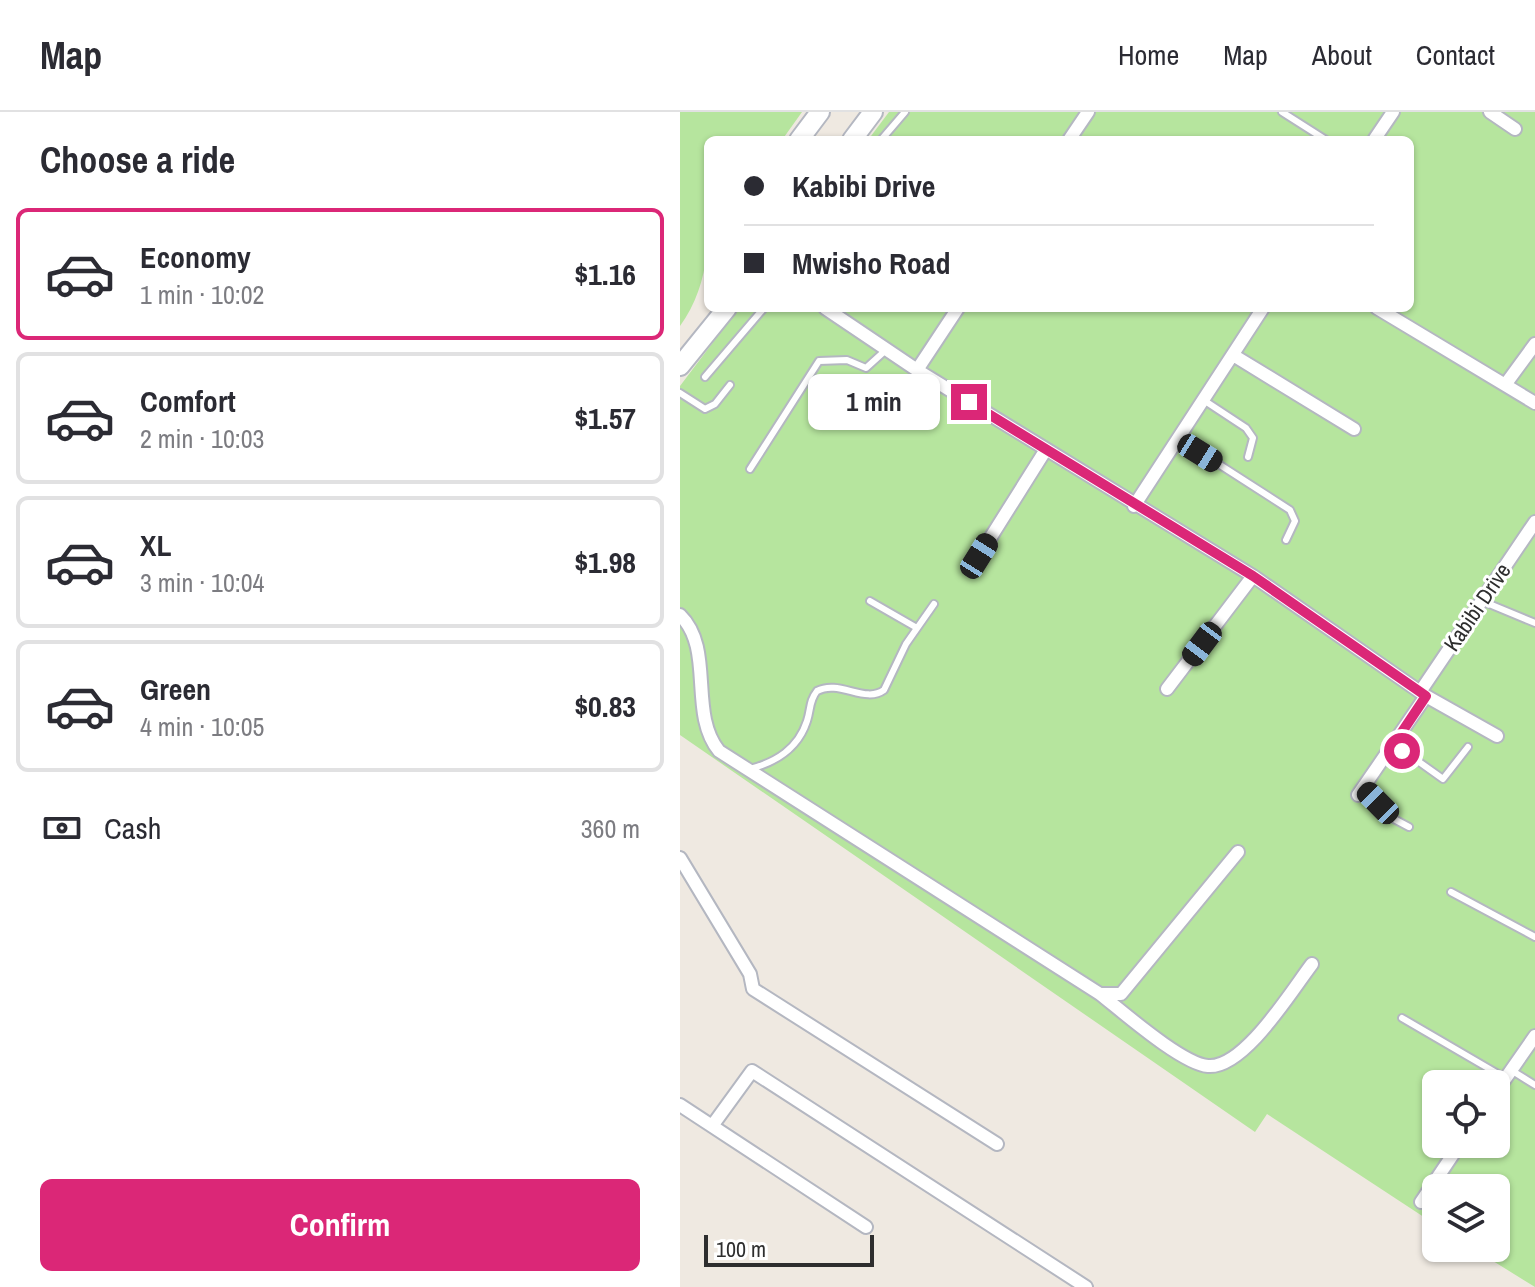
<!DOCTYPE html>
<html lang="en">
<head>
<meta charset="utf-8">
<style>
  body { margin:0; font-family:"Archivo Narrow",sans-serif; background:#f7f7f7; color:#2b2b33; height:100vh; display:flex; flex-direction:column; font-size:30px; white-space:nowrap }
  * { box-sizing:border-box; margin:0 }
  p { font-size:26px; color:#7c7c81 }
  .icon { flex:none; width:44px; height:44px; fill:none; stroke:currentColor; stroke-width:2; stroke-linecap:round; stroke-linejoin:round }
  .map { position:relative; flex:1; overflow:hidden }
  .drawer { display:flex; flex-direction:column; background:#fff; width:680px }
  .drawer>* { flex:none }
  .top-card { position:absolute; left:24px; top:24px; width:710px; height:176px; border-radius:12px; box-shadow:0 2px 6px #0004; display:grid; align-content:center; height:176px; padding:0 40px; background:#fff }
  .buttons { position:absolute; left:742px; top:958px; display:grid; gap:16px }
  .buttons a { display:grid; place-items:center; width:88px; height:88px; border-radius:12px; background:#fff; box-shadow:0 2px 6px #0004; font-size:40px }
  .scale { position:absolute; left:24px; bottom:20px; width:170px; box-sizing:border-box; padding-left:8px; border:4px solid #2e2e2e; border-top:0; font-size:22px; line-height:28px; white-space:nowrap; color:#2e2e2e; -webkit-text-stroke:6px #fff; paint-order:stroke }
  .end { position:absolute; width:36px; height:36px; margin:-18px; border:10px solid #db2777; background:#fff; box-shadow:0 0 0 4px #fff }
  .from { border-radius:50% }
  .bubble { position:absolute; height:56px; border-radius:12px; background:#fff; box-shadow:0 2px 6px #0004; font-size:26px; font-weight:800; line-height:56px; text-align:center }
  .car { position:absolute; width:24px; height:48px; margin:-24px -12px; border-radius:10px; box-shadow:0 0 6px 2px #0007; background:linear-gradient(#222 24%,#8ab4d8 0 40%,#222 0 76%,#8ab4d8 0 86%,#222 0) }
  .top-card b { display:flex; align-items:center; gap:28px; height:76px; font-size:30px }
  .top-card b+b { border-top:2px solid #e1e1e2 }
  .top-card i { width:20px; height:20px; background:#2b2b33 }
  ul { padding:0; list-style:none }
  li { display:flex; align-items:center; gap:24px; height:132px; margin:0 16px 12px; padding:0 24px; border:4px solid #e1e1e2; border-radius:12px }
  li div { flex:1 }
  li b { display:block; font-size:30px }
  li em { font-style:normal; font-weight:800 }
  li.active { border-color:#db2777 }
  li>.icon { width:72px; height:72px; stroke-width:1.5 }
  h2 { padding:0 40px; font-size:36px; line-height:96px }
  .pay { display:flex; align-items:center; gap:20px; height:88px; padding:0 40px; font-size:30px }
  .pay p { margin-inline-start:auto }
  .cta { display:flex; gap:16px; margin-top:auto; padding:16px 40px }
  .cta a { flex:1; height:92px; border-radius:12px; background:#db2777; color:#fff; font-size:32px; font-weight:800; line-height:92px; text-align:center }
  header { display:flex; align-items:center; gap:48px; box-sizing:border-box; height:112px; padding:0 40px; background:#fff; border-bottom:2px solid #e1e1e2 }
  header strong { font-size:38px }
  nav { display:flex; gap:44px; margin-inline-start:auto; font-size:28px }
  main { display:flex; flex:1; min-height:0 }
  .map>svg:first-child { display:block }
  .green { fill:#b6e59e; fill-rule:evenodd }
  .lines { fill:none; stroke-linecap:round; stroke-linejoin:round }
  .lane-casing { stroke:#b4b7c1; stroke-width:10 }
  .street-casing { stroke:#b4b7c1; stroke-width:16 }
  .secondary-casing { stroke:#b4b7c1; stroke-width:22 }
  .lane { stroke:#fff; stroke-width:6 }
  .street { stroke:#fff; stroke-width:12 }
  .secondary { stroke:#fff; stroke-width:18 }
  .route { stroke:#db2777; stroke-width:10 }
  .labels { text-anchor:middle; dominant-baseline:central; stroke-width:6; stroke-linejoin:round; paint-order:stroke }
  .street-label { font-size:22px; fill:#2e2e2e; stroke:#fff }
</style>
</head>
<body>
<header>
<strong>Map</strong>
<nav><a>Home</a><a>Map</a><a>About</a><a>Contact</a></nav>
</header>
<main>
<section class="drawer">
<h2>Choose a ride</h2>
<ul>
<li class="active"><svg class="icon" aria-label="car" viewBox="0 0 24 24"><path d="M5 17H2v-5l4-1 3-4h7l3 4 3 1v5h-3M9 17h6M6 11h13"/><circle cx="7" cy="17" r="2"/><circle cx="17" cy="17" r="2"/></svg><div><b>Economy</b><p>1 min · 10:02</p></div><em>$1.16</em></li>
<li><svg class="icon" aria-label="car" viewBox="0 0 24 24"><path d="M5 17H2v-5l4-1 3-4h7l3 4 3 1v5h-3M9 17h6M6 11h13"/><circle cx="7" cy="17" r="2"/><circle cx="17" cy="17" r="2"/></svg><div><b>Comfort</b><p>2 min · 10:03</p></div><em>$1.57</em></li>
<li><svg class="icon" aria-label="car" viewBox="0 0 24 24"><path d="M5 17H2v-5l4-1 3-4h7l3 4 3 1v5h-3M9 17h6M6 11h13"/><circle cx="7" cy="17" r="2"/><circle cx="17" cy="17" r="2"/></svg><div><b>XL</b><p>3 min · 10:04</p></div><em>$1.98</em></li>
<li><svg class="icon" aria-label="car" viewBox="0 0 24 24"><path d="M5 17H2v-5l4-1 3-4h7l3 4 3 1v5h-3M9 17h6M6 11h13"/><circle cx="7" cy="17" r="2"/><circle cx="17" cy="17" r="2"/></svg><div><b>Green</b><p>4 min · 10:05</p></div><em>$0.83</em></li>
</ul>
<div class="pay"><svg class="icon" aria-label="cash" viewBox="0 0 24 24"><path d="M3 7h18v10H3z"/><circle cx="12" cy="12" r="2"/></svg>Cash<p>360 m</p></div>
<div class="cta"><a>Confirm</a></div>
</section>
<div class="map">
<svg width="855" height="1175" viewBox="0 0 855 1175">
  <rect width="100%" height="100%" fill="#efe9e1"/>
  <path class="green" d="M0 0H122L102 28H28C28 90 39 161 0 214Z
    M209 0H855V1175L792 1136H816V1076H756V1113L587 1002 575 1020 0 623V274L59 196H730V28H188ZM756 972H816V1032H756Z"/>
  <g class="lines">
    <g class="lane-casing">
      <path id="lane" d="M602 0 646 28
        M201 28 225 0
        M25 265 84 196
        M0 281 25 297 35 292 50 273
        M522 287 566 316 573 326 568 345
        M498 326 610 398 615 409 606 428
        M70 357 139 249 167 248 186 256 207 237
        M190 489 237 516
        M802 489 855 511
        M714 632 763 667 788 635
        M70 657C96 650 118 637 127 609 131 597 129 589 137 579 159 567 185 592 204 578L226 532 254 492
        M683 676 714 707 729 715
        M771 780 855 825
        M722 906 825 966
        M831 958 855 973"/>
    </g>
    <g class="street-casing">
      <path id="street" d="M810 0 835 17
        M389 28 408 0
        M694 28 713 0
        M145 196 237 258 278 196
        M697 196 855 291
        M553 243 674 317
        M237 258 573 464 746 584 817 624
        M825 273 855 232
        M454 394 583 196
        M299 444 365 339
        M0 503C35 537 8 601 39 639L420 882H441L558 740
        M487 577 573 464
        M740 580 855 410
        M678 683 746 584
        M0 746 70 862 73 877 317 1032
        M420 882C443 900 502 952 528 954 564 957 612 878 632 852
        M816 980 855 924
        M0 993 186 1115
        M32 1014 72 959 406 1175
        M741 1090 780 1032"/>
    </g>
    <g class="secondary-casing">
      <path id="secondary" d="M119 28 140 0
        M172 28 193 0
        M0 254 47 196"/>
    </g>
    <use href="#lane" class="lane"/>
    <use href="#street" class="street"/>
    <use href="#secondary" class="secondary"/>
  </g>
  <g class="lines">
    <path class="route" d="M289 290 573 464 746 584 714 632 722 639"/>
  </g>
  <g class="labels">
    <g class="street-label">
      <text transform="translate(797 495) rotate(-56)">Kabibi Drive</text>
    </g>
  </g>
</svg>
<div class="buttons">
<a><svg class="icon" aria-label="locate" viewBox="0 0 24 24"><circle cx="12" cy="12" r="6"/><path d="M12 2v4M12 18v4M2 12h4M18 12h4"/></svg></a>
<a><svg class="icon" aria-label="layers" viewBox="0 0 24 24"><path d="M12 4l9 5-9 5-9-5zM3 14l9 5 9-5"/></svg></a>
</div>
<div class="scale">100 m</div>
<i class="end from" style="left:722px;top:639px"></i>
<i class="end" style="left:289px;top:290px"></i>
<div class="bubble" style="left:128px;top:262px;width:132px">1 min</div>
<i class="car" style="left:520px;top:341px;rotate:122deg"></i>
<i class="car" style="left:299px;top:444px;rotate:32deg"></i>
<i class="car" style="left:522px;top:532px;rotate:217deg"></i>
<i class="car" style="left:698px;top:691px;rotate:315deg"></i>
<div class="top-card">
<b><i class="from"></i>Kabibi Drive</b>
<b><i></i>Mwisho Road</b>
</div>
</div>
</main>
</body>
</html>
